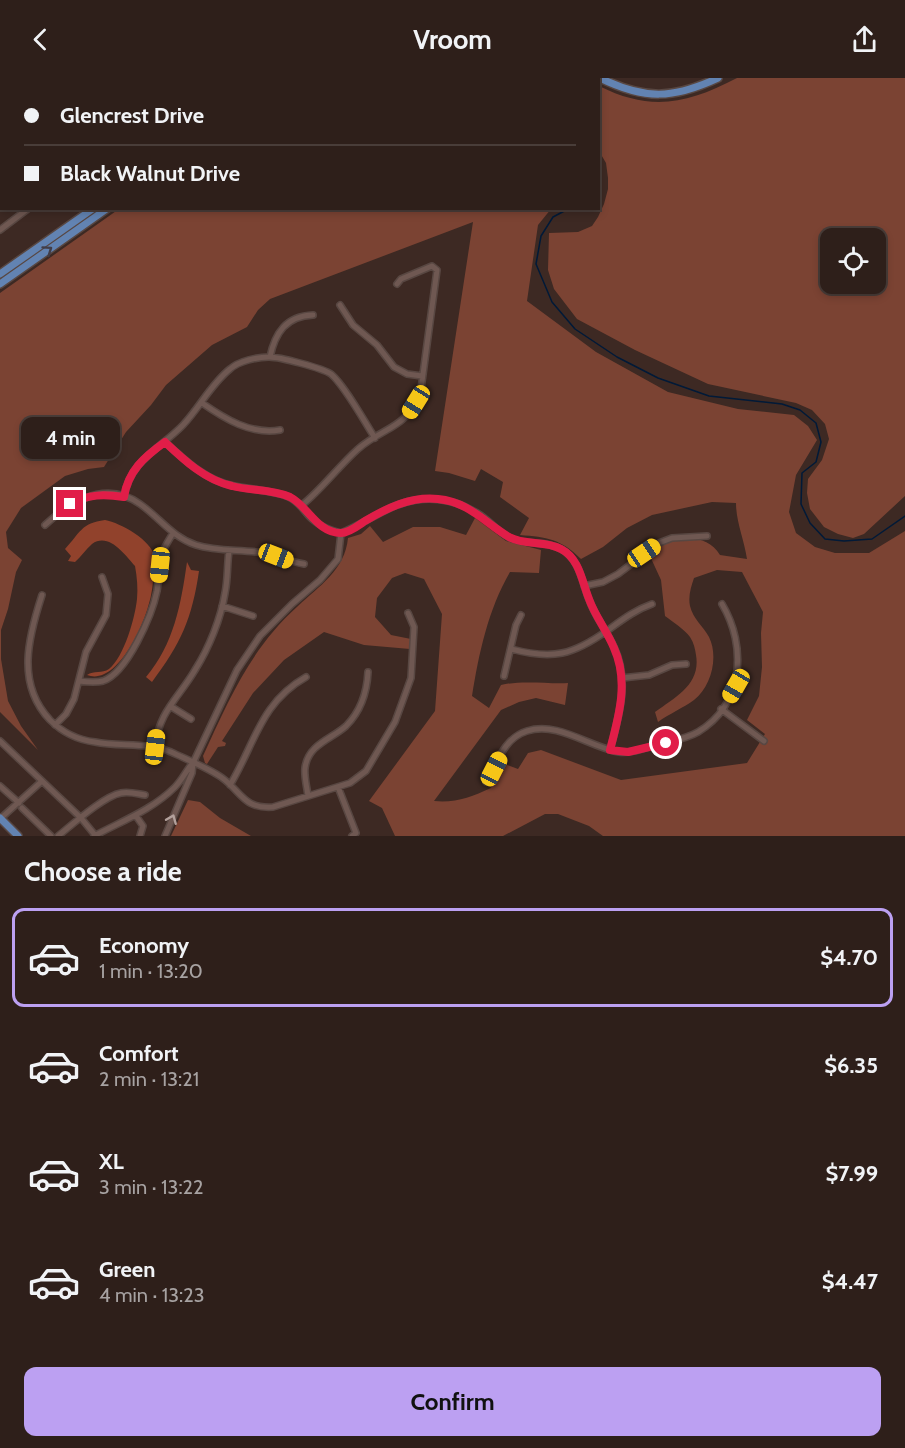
<!DOCTYPE html>
<html lang="en">
<head>
<meta charset="utf-8">
<style>
  body { margin:0; font-family:Cabin,sans-serif; background:#362723; color:#f1f3f6; height:100vh; display:flex; flex-direction:column; font-size:22px; white-space:nowrap }
  * { box-sizing:border-box; margin:0 }
  p { font-size:20px; color:#a7a2a2 }
  .icon { flex:none; width:33px; height:33px; fill:none; stroke:currentColor; stroke-width:2; stroke-linecap:round; stroke-linejoin:round }
  .map { position:relative; height:758px; overflow:hidden }
  .side { display:flex; flex-direction:column; background:#2e1f1a; flex:1 }
  .side>* { flex:none }
  .banner { position:absolute; left:0px; top:0px; width:600px; height:132px; box-shadow:0 3px 9px #0003,0 0 0 2px #493d39; display:grid; align-content:center; height:132px; padding:0 24px; background:#2e1f1a }
  .fabs { position:absolute; left:820px; top:150px; display:grid; gap:12px }
  .fabs a { display:grid; place-items:center; width:66px; height:66px; border-radius:12px; background:#2e1f1a; box-shadow:0 3px 9px #0003,0 0 0 2px #493d39; font-size:30px }
  .end { position:absolute; width:27px; height:27px; margin:-14px; border:8px solid #e11d48; background:#fff; box-shadow:0 0 0 3px #fff }
  .from { border-radius:50% }
  .bubble { position:absolute; height:42px; border-radius:12px; background:#2e1f1a; box-shadow:0 3px 9px #0003,0 0 0 2px #493d39; font-size:20px; font-weight:700; line-height:42px; text-align:center }
  .car { position:absolute; width:18px; height:36px; margin:-18px -9px; border-radius:8px; box-shadow:0 0 4px 2px #0007; background:linear-gradient(#f5c518 24%,#345 0 40%,#f5c518 0 76%,#345 0 86%,#f5c518 0) }
  .banner b { display:flex; align-items:center; gap:21px; height:57px; font-size:22px }
  .banner b+b { border-top:2px solid #493d39 }
  .banner i { width:15px; height:15px; background:#f1f3f6 }
  ul { padding:0; list-style:none }
  li { display:flex; align-items:center; gap:18px; height:99px; margin:0 12px 9px; padding:0 12px; border:3px solid transparent; border-radius:12px }
  li div { flex:1 }
  li b { display:block; font-size:22px }
  li em { font-style:normal; font-weight:700 }
  li.current { border-color:#bca0f2 }
  li>.icon { width:54px; height:54px; stroke-width:1.5 }
  h2 { padding:0 24px; font-size:27px; line-height:72px }
  .button { display:flex; gap:12px; margin-top:auto; padding:12px 24px }
  .button a { flex:1; height:69px; border-radius:12px; background:#bca0f2; color:#111; font-size:24px; font-weight:700; line-height:69px; text-align:center }
  header { display:flex; justify-content:space-between; align-items:center; height:78px; padding:0 24px; background:#2e1f1a; font-size:27px; font-weight:700 }
  .map>svg:first-child { display:block }
  .green { fill:#7b4333; fill-rule:evenodd }
  .forest { fill:#91422c }
  .lines { fill:none; stroke-linecap:round; stroke-linejoin:round }
  .stream { stroke:#011a38; stroke-width:1.5 }
  .minor-casing { stroke:#584742; stroke-width:8 }
  .major-casing { stroke:#584742; stroke-width:10 }
  .minor { stroke:#6f5852; stroke-width:5 }
  .major { stroke:#6283b2; stroke-width:7 }
  .oneway { stroke:#413d48 }
  .oneway2 { stroke:#b3a19c }
  .route { stroke:#e11d48; stroke-width:8 }
</style>
</head>
<body>
<header><svg class="icon" aria-label="back" viewBox="0 0 24 24"><path d="M15 5l-7 7 7 7"/></svg>Vroom<svg class="icon" aria-label="share" viewBox="0 0 24 24"><path d="M12 15V3M7 8l5-5 5 5M5 13v7h14v-7"/></svg></header>
<div class="map">
<svg width="905" height="758" viewBox="0 0 905 758">
  <rect width="100%" height="100%" fill="#3d2923"/>
  <path class="green" d="M737 0H905V418L864 456 853 460 838 456 824 449 810 431 807 415 808 401 822 382 829 361 825 346 812 332 796 325 708 306 635 272 577 241 554 211 548 192 549 155 578 154 592 148 598 139 604 126 608 111V100L606 85 599 73V8C651 34 687 26 737 0ZM831 160H876V206H831Z
    M119 131H551L538 147 527 223 596 274 668 314 738 331 794 337 808 348 817 362 796 397 789 434 796 455 815 469 835 475H869L905 453V758H603L589 748 558 736H545L503 758H395L382 730 369 723 435 633 442 536 424 501 405 495 392 500 377 520 375 539 391 557 411 561 410 571 364 567 324 554 284 582 253 615 222 663 226 665 225 668 218 669 207 686 205 685 203 678C229 621 251 570 298 528 319 508 345 492 348 460L361 456 370 448 383 464 413 449H440L466 457 475 440 506 463 541 472 539 495 510 494C488 532 479 575 472 618L489 630 501 607C521 602 547 606 568 605L565 627 536 620 519 624 501 632 434 723C456 725 471 719 491 710L502 685 518 691 528 675 541 672 621 702 747 685 765 656 747 642 759 618 762 589 761 555 763 534 742 494 717 492 694 500C691 509 688 518 690 528 693 541 703 548 709 559 719 579 711 609 694 622 683 630 669 636 658 644L655 634C676 619 701 606 696 577 695 571 694 565 690 559 684 551 673 544 665 538L661 502 649 476C669 459 704 451 720 477L747 481C744 461 736 444 736 425L712 424 652 437 627 450 603 469 581 481C561 461 547 459 520 457L529 440 500 419 503 404 481 391 475 403 449 395 435 393 473 144 270 221 258 232 247 249 212 267 166 307 151 327 126 354 104 389 88 391 65 398 21 430 6 454 8 470 22 482 16 494 8 531 1 552V581L8 623 21 648 38 672 0 634V215Z
    M188 722 200 724 220 740 251 758H171Z"/>
  <path class="forest" d="M105 442C121 445 151 462 155 479 156 483 154 489 154 493 153 505 152 517 148 529 142 551 116 608 87 597 94 592 102 596 109 591 124 579 135 540 137 521 138 510 137 499 135 488 125 477 109 454 92 466 86 471 81 479 75 484L68 483 71 478 65 471C80 455 81 445 105 442Z
    M187 484 191 492 199 493C192 541 181 565 152 604L146 599C174 566 181 526 187 484Z"/>
  <g class="lines">
    <path class="stream" d="M533 0 535 2
      M570 130 553 139 541 158 536 186 552 224 575 251 617 279 658 300 709 318 782 326 800 332 816 345 821 364 816 384 802 395 801 426 810 445 825 461 844 463 872 461 905 438"/>
    <g class="minor-casing">
      <path id="minor" d="M189 0 191 2
        M18 2V0
        M83 2 87 0
        M195 2 196 0
        M0 152 29 130
        M340 227 353 247 377 267 394 289 407 296 422 298
        M270 279C275 255 286 238 313 237
        M202 325C225 341 251 357 280 352
        M165 364C185 382 206 403 234 408 252 412 272 412 289 419 300 424 304 434 312 441 321 449 330 452 341 455
        M124 419C130 382 160 371 183 347 200 329 211 306 230 291 239 283 257 279 269 279 280 279 322 290 331 296 345 308 364 343 375 360
        M301 428C322 411 338 389 358 371 386 347 407 352 421 311L437 192 432 188 401 201 397 206
        M45 447C71 423 106 402 140 426 160 440 172 459 196 467 218 474 242 471 264 475 278 478 291 484 304 486
        M341 455C367 445 388 426 416 422 437 419 459 424 477 435 489 442 498 454 510 460 527 468 547 462 563 472 581 484 582 506 590 524 596 540 607 553 614 569 630 602 619 638 610 672
        M584 508 603 504 618 496 659 465 672 460 707 458
        M42 517C28 560 16 606 50 642 62 654 78 662 95 664 120 669 148 664 171 674 188 682 206 689 221 699 242 714 243 731 273 729L350 705 366 693 395 644 411 600 414 549 408 535
        M222 528 253 538
        M511 571C553 582 573 577 608 552 622 542 635 532 652 526
        M504 598 516 547 521 537
        M622 600 649 597 672 587 686 586
        M79 603C87 604 95 605 103 603 127 595 152 537 157 513 159 501 158 488 162 476 164 469 169 462 173 455
        M170 628 191 641
        M721 631 764 663
        M55 647 66 636 74 621 86 574 106 537 108 516 102 499
        M0 663 81 740 95 757
        M155 669C159 633 178 621 195 592 209 570 221 540 225 515 228 501 227 487 229 473
        M486 704C497 685 504 660 527 653 558 643 589 669 619 674 631 676 647 669 659 666 672 663 686 661 698 654 744 626 747 568 722 526
        M230 707C255 666 260 625 306 599
        M0 708 19 725
        M338 709 356 755 352 758
        M308 718C307 709 304 699 305 690 308 666 332 661 346 648 361 633 367 614 368 594
        M22 730 51 758
        M136 738 143 748 140 758
        M0 741 42 703
        M58 758C73 746 104 718 121 715 129 713 138 716 145 717
        M94 758C122 743 152 732 175 709 182 702 186 693 192 686
        M165 758 192 695 193 685 237 592 260 558 292 526 320 502 338 481 341 455"/>
    </g>
    <g class="major-casing">
      <path id="major" d="M600 0C645 22 673 21 718 0
        M252 2 253 0
        M262 2 264 0
        M0 196 94 130
        M0 206 108 130
        M0 740 18 758"/>
    </g>
    <use href="#minor" class="minor"/>
    <use href="#major" class="major"/>
  </g>
  <defs><path id="oneway-chevron" d="M-2-3.5L2.5 0L-2 3.5" fill="none" stroke-width="1.6" stroke-linecap="round" stroke-linejoin="round" transform="scale(1.5)"/></defs>
  <use class="oneway" href="#oneway-chevron" transform="translate(48 172) rotate(-35)"/>
  <use class="oneway2" href="#oneway-chevron" transform="translate(172 741) rotate(-68)"/>
  <g class="lines">
    <path class="route" d="M70 426C89 416 104 416 124 419 128 393 144 379 165 364 184 382 205 402 232 408 251 413 272 411 290 419 308 428 317 455 341 455 349 455 359 447 365 443 387 430 411 418 438 421 469 424 484 444 509 459 525 468 545 462 561 471 580 481 582 504 589 521 595 538 607 553 614 570 629 603 619 638 610 672L628 674 666 665"/>
  </g>
</svg>
<div class="fabs">
<a><svg class="icon" aria-label="locate" viewBox="0 0 24 24"><circle cx="12" cy="12" r="6"/><path d="M12 2v4M12 18v4M2 12h4M18 12h4"/></svg></a>
</div>
<i class="end from" style="left:666px;top:665px"></i>
<i class="end" style="left:70px;top:426px"></i>
<div class="bubble" style="left:21px;top:339px;width:99px">4 min</div>
<i class="car" style="left:416px;top:324px;rotate:212deg"></i>
<i class="car" style="left:644px;top:475px;rotate:56deg"></i>
<i class="car" style="left:276px;top:478px;rotate:111deg"></i>
<i class="car" style="left:160px;top:487px;rotate:186deg"></i>
<i class="car" style="left:736px;top:608px;rotate:210deg"></i>
<i class="car" style="left:155px;top:669px;rotate:7deg"></i>
<i class="car" style="left:494px;top:691px;rotate:27deg"></i>
<div class="banner">
<b><i class="from"></i>Glencrest Drive</b>
<b><i></i>Black Walnut Drive</b>
</div>
</div>
<section class="side">
<h2>Choose a ride</h2>
<ul>
<li class="current"><svg class="icon" aria-label="car" viewBox="0 0 24 24"><path d="M5 17H2v-5l4-1 3-4h7l3 4 3 1v5h-3M9 17h6M6 11h13"/><circle cx="7" cy="17" r="2"/><circle cx="17" cy="17" r="2"/></svg><div><b>Economy</b><p>1 min · 13:20</p></div><em>$4.70</em></li>
<li><svg class="icon" aria-label="car" viewBox="0 0 24 24"><path d="M5 17H2v-5l4-1 3-4h7l3 4 3 1v5h-3M9 17h6M6 11h13"/><circle cx="7" cy="17" r="2"/><circle cx="17" cy="17" r="2"/></svg><div><b>Comfort</b><p>2 min · 13:21</p></div><em>$6.35</em></li>
<li><svg class="icon" aria-label="car" viewBox="0 0 24 24"><path d="M5 17H2v-5l4-1 3-4h7l3 4 3 1v5h-3M9 17h6M6 11h13"/><circle cx="7" cy="17" r="2"/><circle cx="17" cy="17" r="2"/></svg><div><b>XL</b><p>3 min · 13:22</p></div><em>$7.99</em></li>
<li><svg class="icon" aria-label="car" viewBox="0 0 24 24"><path d="M5 17H2v-5l4-1 3-4h7l3 4 3 1v5h-3M9 17h6M6 11h13"/><circle cx="7" cy="17" r="2"/><circle cx="17" cy="17" r="2"/></svg><div><b>Green</b><p>4 min · 13:23</p></div><em>$4.47</em></li>
</ul>
<div class="button"><a>Confirm</a></div>
</section>
</body>
</html>
